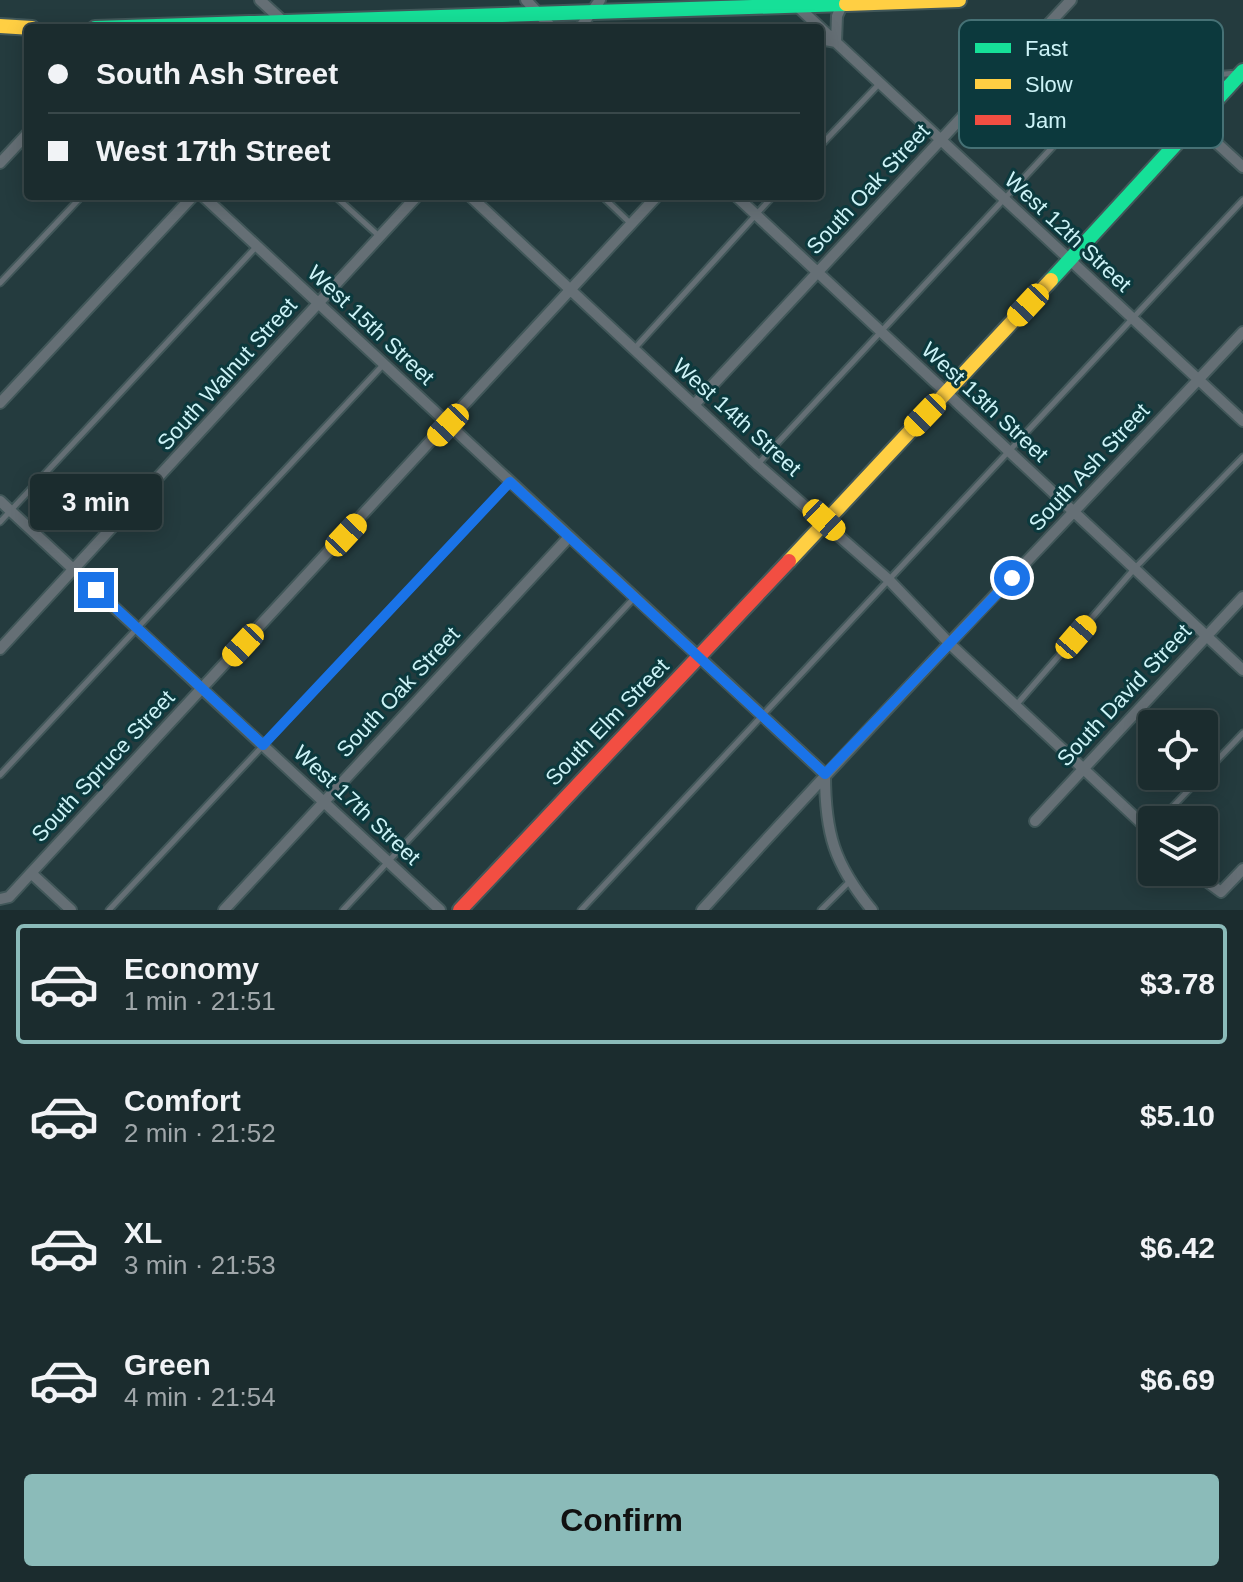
<!DOCTYPE html>
<html lang="en">
<head>
<meta charset="utf-8">
<style>
  body { margin:0; font-family:Arial,sans-serif; background:#28383a; color:#f1f3f6; height:100vh; display:flex; flex-direction:column; font-size:30px; white-space:nowrap }
  * { box-sizing:border-box; margin:0 }
  p { font-size:26px; color:#a0a7aa }
  .icon { flex:none; width:44px; height:44px; fill:none; stroke:currentColor; stroke-width:2; stroke-linecap:round; stroke-linejoin:round }
  .map { position:relative; height:910px; overflow:hidden }
  .details { display:flex; flex-direction:column; background:#1b2c2e; flex:1 }
  .details>* { flex:none }
  .hud { position:absolute; left:24px; top:24px; width:800px; height:176px; border-radius:8px; box-shadow:0 4px 20px #0003,0 0 0 2px #39484a; display:grid; align-content:center; height:176px; padding:0 24px; background:#1b2c2e }
  .fabs { position:absolute; left:1138px; top:710px; display:grid; gap:16px }
  .fabs a { display:grid; place-items:center; width:80px; height:80px; border-radius:8px; background:#1b2c2e; box-shadow:0 4px 20px #0003,0 0 0 2px #39484a; font-size:40px }
  .end { position:absolute; width:36px; height:36px; margin:-18px; border:10px solid #1a73e8; background:#fff; box-shadow:0 0 0 4px #fff }
  .from { border-radius:50% }
  .bubble { position:absolute; height:56px; border-radius:8px; background:#1b2c2e; box-shadow:0 4px 20px #0003,0 0 0 2px #39484a; font-size:26px; font-weight:600; line-height:56px; text-align:center }
  .car { position:absolute; width:24px; height:48px; margin:-24px -12px; border-radius:10px; box-shadow:0 0 6px 2px #0007; background:linear-gradient(#f5c518 24%,#345 0 40%,#f5c518 0 76%,#345 0 86%,#f5c518 0) }
  .hud b { display:flex; align-items:center; gap:28px; height:76px; font-size:30px }
  .hud b+b { border-top:2px solid #39484a }
  .hud i { width:20px; height:20px; background:#f1f3f6 }
  ul { padding:14px 0 0; list-style:none }
  li { display:flex; align-items:center; gap:24px; height:120px; margin:0 16px 12px; padding:0 8px; border:4px solid transparent; border-radius:8px }
  li div { flex:1 }
  li b { display:block; font-size:30px }
  li em { font-style:normal; font-weight:600 }
  li.active { border-color:#8bbbb9 }
  li>.icon { width:72px; height:72px; stroke-width:1.5 }
  .primary-button { display:flex; gap:16px; margin-top:auto; padding:16px 24px }
  .primary-button a { flex:1; height:92px; border-radius:8px; background:#8bbbb9; color:#111; font-size:32px; font-weight:600; line-height:92px; text-align:center }
  .map>svg:first-child { display:block }
  .lines { fill:none; stroke-linecap:round; stroke-linejoin:round }
  .lane-casing { stroke:#415759; stroke-width:9 }
  .street-casing { stroke:#415759; stroke-width:14 }
  .fast-casing { stroke:#415759; stroke-width:18 }
  .slow-casing { stroke:#415759; stroke-width:18 }
  .jam-casing { stroke:#415759; stroke-width:18 }
  .lane { stroke:#656f75; stroke-width:5 }
  .street { stroke:#656f75; stroke-width:10 }
  .fast { stroke:#16e098; stroke-width:14 }
  .slow { stroke:#ffcf43; stroke-width:14 }
  .jam { stroke:#f24e42; stroke-width:14 }
  .route { stroke:#1a73e8; stroke-width:10 }
  .labels { text-anchor:middle; dominant-baseline:central; stroke-width:6; stroke-linejoin:round; paint-order:stroke }
  .street-label { font-size:22px; fill:#cdf3f7; stroke:#0c393d }
  .key { fill:#0c393d; stroke:#467175; stroke-width:2 }
  .key-label { font-size:22px; fill:#cdf3f7 }
</style>
</head>
<body>
<div class="map">
<svg width="1243" height="910" viewBox="0 0 1243 910">
  <rect width="100%" height="100%" fill="#243b3e"/>
  <g class="lines">
    <g class="lane-casing">
      <path id="lane" d="M992 89 1111 84 1237 73
        M820 146 879 84
        M335 196 379 236
        M602 196 630 223
        M0 283 82 196
        M634 349 773 196
        M758 464 1111 84
        M0 522 256 247
        M1017 704 1135 568 1243 457
        M1204 774 1243 733
        M0 775 383 365
        M1160 820 1202 776
        M109 910 510 482
        M343 910 634 598
        M581 910 1243 200
        M821 910 849 882"/>
    </g>
    <g class="street-casing">
      <path id="street" d="M260 0 286 24
        M526 0 552 28
        M797 6 1243 421
        M580 28 600 0
        M820 39 836 42 837 16 844 1
        M1195 123 1243 167
        M0 163 28 133
        M203 196 825 774C825 833 834 864 872 910
        M470 196 758 465 889 580 951 645 1152 833
        M736 196 1243 670
        M0 403 193 196
        M694 405 1071 0
        M0 501 440 910
        M0 649 417 196
        M1035 821 1243 597
        M1194 872 1221 892 1243 869
        M31 873 71 910
        M0 899 9 897 31 873 657 196
        M224 910 569 537
        M702 910C879 714 1063 525 1243 332"/>
    </g>
    <g class="fast-casing">
      <path id="fast" d="M95 28 846 4
        M1051 280 1243 71"/>
    </g>
    <g class="slow-casing">
      <path id="slow" d="M846 4 959 0
        M0 26 32 28
        M789 561 1051 280"/>
    </g>
    <g class="jam-casing">
      <path id="jam" d="M460 910 789 561"/>
    </g>
    <use href="#lane" class="lane"/>
    <use href="#street" class="street"/>
    <use href="#fast" class="fast"/>
    <use href="#slow" class="slow"/>
    <use href="#jam" class="jam"/>
  </g>
  <g class="lines">
    <path class="route" d="M96 590 263 745 510 482 825 774 1012 578"/>
  </g>
  <g class="labels">
    <g class="street-label">
      <text transform="translate(868 189) rotate(-47)">South Oak Street</text>
      <text transform="translate(1068 232) rotate(43)">West 12th Street</text>
      <text transform="translate(371 325) rotate(43)">West 15th Street</text>
      <text transform="translate(227 374) rotate(-48)">South Walnut Street</text>
      <text transform="translate(985 402) rotate(43)">West 13th Street</text>
      <text transform="translate(737 417) rotate(42)">West 14th Street</text>
      <text transform="translate(1089 467) rotate(-47)">South Ash Street</text>
      <text transform="translate(398 692) rotate(-47)">South Oak Street</text>
      <text transform="translate(1124 695) rotate(-47)">South David Street</text>
      <text transform="translate(607 722) rotate(-46)">South Elm Street</text>
      <text transform="translate(103 766) rotate(-47)">South Spruce Street</text>
      <text transform="translate(357 805) rotate(43)">West 17th Street</text>
    </g>
  </g>
  <rect x="959" y="20" width="264" height="128" rx="12" class="key"/>
  <rect x="975" y="43" width="36" height="10" fill="#16e098"/>
  <rect x="975" y="79" width="36" height="10" fill="#ffcf43"/>
  <rect x="975" y="115" width="36" height="10" fill="#f24e42"/>
  <g class="key-label">
    <text x="1025" y="56">Fast</text>
    <text x="1025" y="92">Slow</text>
    <text x="1025" y="128">Jam</text>
  </g>
</svg>
<div class="fabs">
<a><svg class="icon" aria-label="locate" viewBox="0 0 24 24"><circle cx="12" cy="12" r="6"/><path d="M12 2v4M12 18v4M2 12h4M18 12h4"/></svg></a>
<a><svg class="icon" aria-label="layers" viewBox="0 0 24 24"><path d="M12 4l9 5-9 5-9-5zM3 14l9 5 9-5"/></svg></a>
</div>
<i class="end from" style="left:1012px;top:578px"></i>
<i class="end" style="left:96px;top:590px"></i>
<div class="bubble" style="left:30px;top:474px;width:132px">3 min</div>
<i class="car" style="left:1028px;top:305px;rotate:223deg"></i>
<i class="car" style="left:925px;top:415px;rotate:224deg"></i>
<i class="car" style="left:448px;top:425px;rotate:223deg"></i>
<i class="car" style="left:824px;top:520px;rotate:133deg"></i>
<i class="car" style="left:346px;top:535px;rotate:43deg"></i>
<i class="car" style="left:1076px;top:637px;rotate:41deg"></i>
<i class="car" style="left:243px;top:645px;rotate:223deg"></i>
<div class="hud">
<b><i class="from"></i>South Ash Street</b>
<b><i></i>West 17th Street</b>
</div>
</div>
<section class="details">
<ul>
<li class="active"><svg class="icon" aria-label="car" viewBox="0 0 24 24"><path d="M5 17H2v-5l4-1 3-4h7l3 4 3 1v5h-3M9 17h6M6 11h13"/><circle cx="7" cy="17" r="2"/><circle cx="17" cy="17" r="2"/></svg><div><b>Economy</b><p>1 min · 21:51</p></div><em>$3.78</em></li>
<li><svg class="icon" aria-label="car" viewBox="0 0 24 24"><path d="M5 17H2v-5l4-1 3-4h7l3 4 3 1v5h-3M9 17h6M6 11h13"/><circle cx="7" cy="17" r="2"/><circle cx="17" cy="17" r="2"/></svg><div><b>Comfort</b><p>2 min · 21:52</p></div><em>$5.10</em></li>
<li><svg class="icon" aria-label="car" viewBox="0 0 24 24"><path d="M5 17H2v-5l4-1 3-4h7l3 4 3 1v5h-3M9 17h6M6 11h13"/><circle cx="7" cy="17" r="2"/><circle cx="17" cy="17" r="2"/></svg><div><b>XL</b><p>3 min · 21:53</p></div><em>$6.42</em></li>
<li><svg class="icon" aria-label="car" viewBox="0 0 24 24"><path d="M5 17H2v-5l4-1 3-4h7l3 4 3 1v5h-3M9 17h6M6 11h13"/><circle cx="7" cy="17" r="2"/><circle cx="17" cy="17" r="2"/></svg><div><b>Green</b><p>4 min · 21:54</p></div><em>$6.69</em></li>
</ul>
<div class="primary-button"><a>Confirm</a></div>
</section>
</body>
</html>
